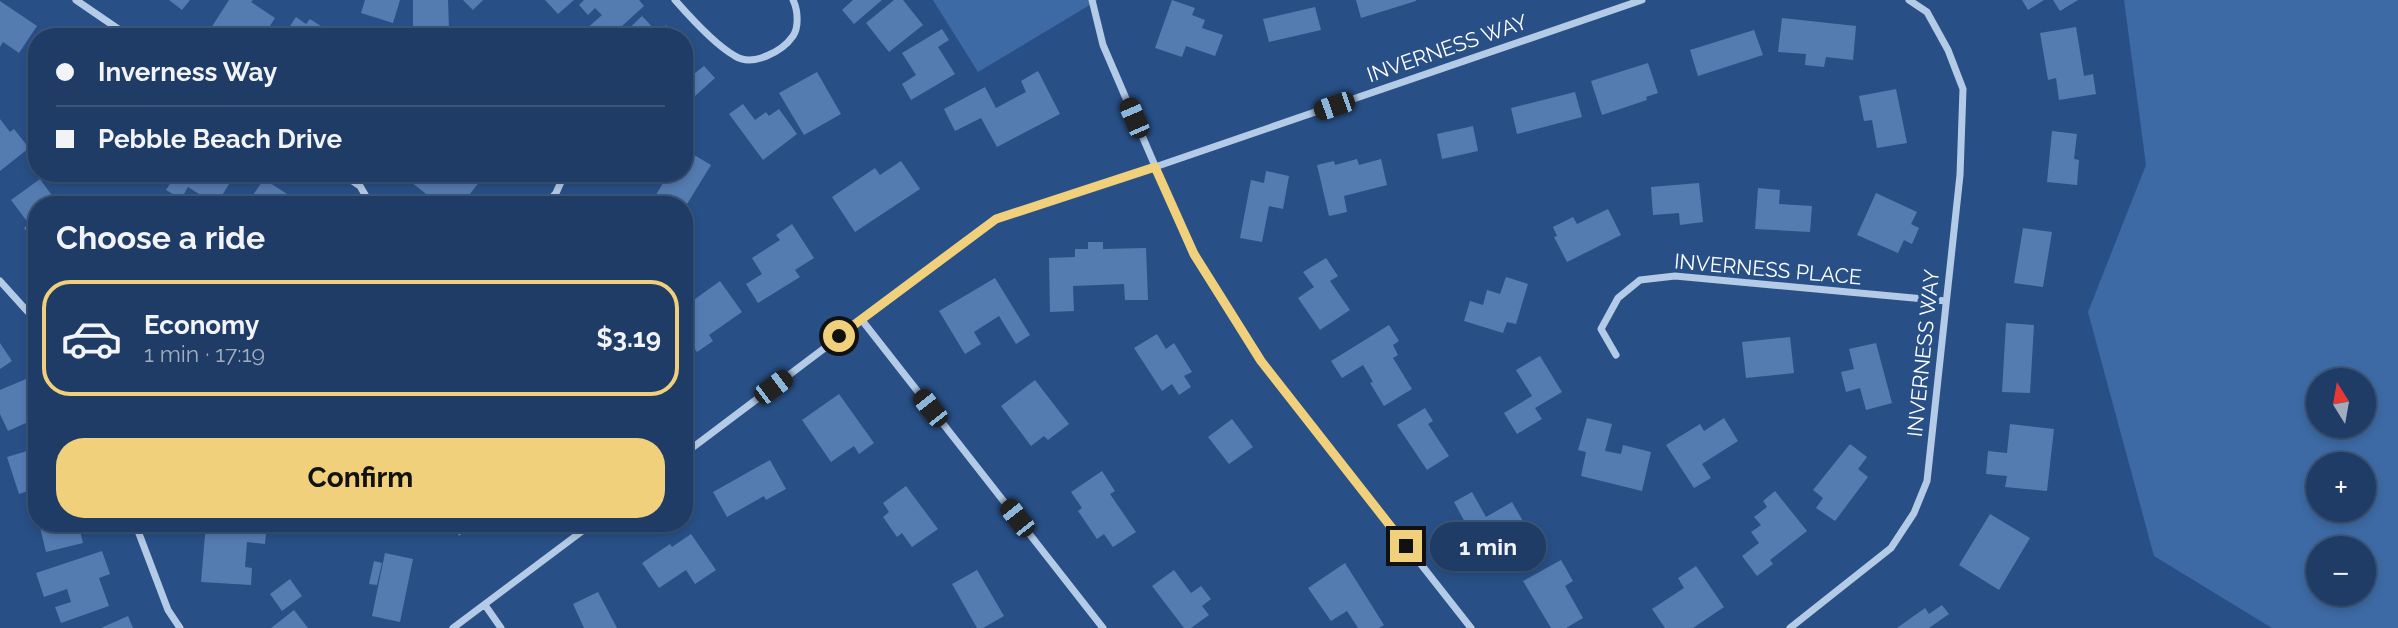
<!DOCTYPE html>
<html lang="en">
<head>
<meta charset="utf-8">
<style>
  body { margin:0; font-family:Raleway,sans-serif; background:#26436b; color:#f1f3f6; height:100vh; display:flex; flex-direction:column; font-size:26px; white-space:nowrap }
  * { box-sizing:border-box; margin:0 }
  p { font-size:23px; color:#a1adbf }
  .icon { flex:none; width:38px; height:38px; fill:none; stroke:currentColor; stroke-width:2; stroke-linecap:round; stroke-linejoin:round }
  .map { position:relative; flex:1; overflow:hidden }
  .side { position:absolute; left:28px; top:196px; width:665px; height:336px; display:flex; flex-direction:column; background:#1e3c65; border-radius:28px; box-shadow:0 4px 10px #0003,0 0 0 2px #3c5679 }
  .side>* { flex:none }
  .top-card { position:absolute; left:28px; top:28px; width:665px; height:154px; border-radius:28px; box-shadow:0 4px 10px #0003,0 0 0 2px #3c5679; display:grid; align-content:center; height:154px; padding:0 28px; background:#1e3c65 }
  .needle { width:46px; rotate:349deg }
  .fabs { position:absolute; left:2306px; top:368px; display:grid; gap:14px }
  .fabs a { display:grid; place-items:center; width:70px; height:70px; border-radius:50%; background:#1e3c65; box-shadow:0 4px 10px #0003,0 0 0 2px #3c5679; font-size:35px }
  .end { position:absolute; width:32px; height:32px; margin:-16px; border:9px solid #f0d07a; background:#111; box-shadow:0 0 0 4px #111 }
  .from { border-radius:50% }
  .bubble { position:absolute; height:49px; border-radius:24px; background:#1e3c65; box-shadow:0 4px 10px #0003,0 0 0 2px #3c5679; font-size:23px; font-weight:700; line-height:49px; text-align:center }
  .car { position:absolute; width:21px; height:42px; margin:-21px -10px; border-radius:9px; box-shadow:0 0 5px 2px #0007; background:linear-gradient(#222 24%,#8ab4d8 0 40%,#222 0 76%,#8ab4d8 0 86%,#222 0) }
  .top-card b { display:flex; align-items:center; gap:24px; height:66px; font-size:26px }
  .top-card b+b { border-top:2px solid #3c5679 }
  .top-card i { width:18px; height:18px; background:#f1f3f6 }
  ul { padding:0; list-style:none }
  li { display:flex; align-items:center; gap:21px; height:116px; margin:0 14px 10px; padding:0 14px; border:4px solid #3c5679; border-radius:28px }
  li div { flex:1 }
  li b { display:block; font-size:26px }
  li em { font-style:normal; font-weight:700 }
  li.on { border-color:#f0d07a }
  li>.icon { width:63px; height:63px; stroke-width:1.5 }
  h2 { padding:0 28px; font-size:32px; line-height:84px }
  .primary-button { display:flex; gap:14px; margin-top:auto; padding:14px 28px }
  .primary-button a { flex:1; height:80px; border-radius:28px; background:#f0d07a; color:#111; font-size:28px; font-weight:700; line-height:80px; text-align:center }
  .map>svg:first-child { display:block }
  .green { fill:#3d6aa4; fill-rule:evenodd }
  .building { fill:#557cb1 }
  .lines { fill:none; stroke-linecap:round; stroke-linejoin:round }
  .minor { stroke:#b4cbe8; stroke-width:7 }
  .route { stroke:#f0d07a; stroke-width:9 }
  .labels { text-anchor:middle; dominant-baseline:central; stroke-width:7; stroke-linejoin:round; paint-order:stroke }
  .street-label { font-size:21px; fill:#fff; stroke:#285087 }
</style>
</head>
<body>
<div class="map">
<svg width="2398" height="628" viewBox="0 0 2398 628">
  <rect width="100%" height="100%" fill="#285087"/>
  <path class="green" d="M933 0H1098L978 72Z
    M2124 0H2398V628H2272L2154 556 2088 312 2146 165ZM2319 380H2364V425H2319ZM2319 464H2364V509H2319ZM2319 548H2364V593H2319Z"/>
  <path class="building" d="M169 0H190L182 10Z
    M229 0H253L251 2 275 18 263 37H234L231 35 225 37 211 28Z
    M365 0H400L393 23 361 13Z
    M413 0H448L449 29 413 30Z
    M463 0H483L473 10Z
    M545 0H574L558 14Z
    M584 0H639L644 6 610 37H589L584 31 602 15 595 8 588 15 579 5Z
    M853 0H882L854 24 842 10Z
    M894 0H903L923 25 889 52 866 23Z
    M1172 0 1195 8 1192 15 1205 20 1202 28 1223 35 1215 56 1186 46 1182 57 1155 48Z
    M1356 0H1416V1L1361 18Z
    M2022 0H2044L2028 10Z
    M2053 0H2078L2060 11Z
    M0 1 37 26 19 53 3 42 0 47Z
    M1315 7 1321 30 1269 42 1263 19Z
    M642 16 658 33 666 25 676 37H620Z
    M296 17 306 24 310 19 324 28 317 37H277L280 32 284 35Z
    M1782 18 1856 26 1853 60 1826 57 1824 67 1805 65 1806 54 1778 52Z
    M2076 27 2084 76 2093 74 2096 94 2059 100 2056 78 2048 80 2040 33Z
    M942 29 949 40 938 47 955 74 911 100 902 84 916 75 902 53Z
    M1754 30 1763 55 1698 76 1690 50Z
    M684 61 695 73 704 66 715 78 684 106Z
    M1648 63 1658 93 1646 97 1647 100 1602 115 1591 81Z
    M1038 71 1060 114 997 147 981 118 955 131 944 109 985 87 996 108 1026 92 1021 81Z
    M817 72 841 114 804 135 779 93Z
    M1896 89 1907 143 1877 148 1872 120 1864 121 1859 96Z
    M1575 92 1582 117 1517 134 1511 108Z
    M743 104 755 120 766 112 769 116 779 109 797 134 763 160 729 114Z
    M0 119 10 132 14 129 29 148 0 171Z
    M1473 126 1478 151 1442 159 1437 134Z
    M2052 131 2077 134 2074 159 2079 160 2077 185 2047 182Z
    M684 149 711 165 684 209V205H650L669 173H684Z
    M1357 159 1359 165 1381 159 1387 185 1344 196 1347 212 1329 216 1317 165 1334 161 1335 165Z
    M901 161 920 189 855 232 832 197 875 168 880 175Z
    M1266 171 1289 176 1283 209 1269 206 1262 242 1240 238 1251 180 1264 183Z
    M177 173H236L216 205H196L202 196 188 187 181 199 166 190Z
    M418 173H473L481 180 461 205H440L411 182Z
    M40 179 59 205H37V242L35 243 24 228 29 224 11 200Z
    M264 179 290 196 284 205H246Z
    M1699 183 1703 222 1680 225 1679 213 1653 215 1651 187Z
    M1758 188 1780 190 1779 204 1812 206 1810 232 1755 229Z
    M1876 193 1917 212 1911 224 1919 228 1912 244 1904 240 1898 253 1857 235Z
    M1608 209 1621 235 1567 262 1554 237 1557 236 1553 227 1573 217 1577 224Z
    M792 224 814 258 795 270 800 277 758 303 746 284 762 274 752 258 780 240 776 235Z
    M2023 228 2052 232 2043 287 2014 283Z
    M1088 242H1103V249L1146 248 1148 300H1125L1124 284 1073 286 1074 311 1050 312 1049 258 1075 257V249H1088Z
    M1326 258 1338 276 1330 281 1350 310 1320 330 1298 298 1314 287 1303 272Z
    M1506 277 1528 284 1516 324 1507 322 1503 333 1464 321 1470 301 1483 305 1487 290 1500 294Z
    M995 278 1030 335 1016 344 999 316 974 332 981 344 965 354 939 311Z
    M720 281 742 312 709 335 713 341 697 352 684 335V307Z
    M2006 323 2034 325 2030 393 2002 392Z
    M1389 325 1399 341 1393 345 1398 355 1393 358 1412 389 1384 406 1370 383 1373 382 1363 365 1342 378 1331 361Z
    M1157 334 1166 349 1174 343 1192 372 1184 376 1191 387 1179 395 1172 384 1162 391 1134 348Z
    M1790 337 1794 373 1746 378 1742 342Z
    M0 343 12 361 0 369Z
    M1876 343 1892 403 1866 410 1860 388 1846 392 1841 372 1854 369 1849 349Z
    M1540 356 1562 392 1535 408 1542 419 1517 434 1504 413 1532 396 1516 370Z
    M26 379 37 403V418L8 431 0 414V390Z
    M1035 380 1069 424 1048 440 1044 436 1031 446 1001 406Z
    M839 394 874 443 859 454 854 446 831 462 802 420Z
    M1425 408 1433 421 1428 424 1449 456 1427 470 1397 425Z
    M1587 418 1612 424 1605 451 1621 454 1623 445 1651 452 1642 491 1581 476 1586 452 1578 450Z
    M1724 418 1738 441 1702 464 1711 478 1694 488 1666 445 1700 424 1704 431Z
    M1232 419 1253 447 1229 464 1208 437Z
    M2010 424 2054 429 2047 491 2005 487 2007 476 1986 474 1988 451 2007 453Z
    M1850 444 1867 457 1858 469 1868 477 1835 521 1816 508 1823 498 1813 490Z
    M37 448V488L19 494 7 457Z
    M770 460 786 489 766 500 764 496 727 517 713 492Z
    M1102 471 1115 491 1110 494 1136 532 1113 547 1104 534 1097 539 1078 511 1082 508 1071 492Z
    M906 486 938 529 912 547 902 533 897 537 883 517 889 512 883 503Z
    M1775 491 1807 531 1770 560 1773 564 1757 576 1742 556 1759 543 1751 532 1761 525 1754 517 1767 507 1763 501Z
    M1472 492 1486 517 1512 502 1524 523 1479 548 1454 502Z
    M1990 514 2030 538 1999 590 1959 565Z
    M39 523H78L83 543 46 552Z
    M206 523H267L265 544 247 542 245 567 252 568 251 585 201 582Z
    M450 523H478L459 536Z
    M691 534 716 570 695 584 686 570 659 588 642 563 670 544 672 547Z
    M102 551 110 574 99 578 109 606 61 623 55 607 71 602 67 589 44 597 36 573Z
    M385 553 413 559 400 622 372 616Z
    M1561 560 1573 581 1565 586 1583 618 1566 628H1551L1523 581Z
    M374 561 382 563 377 585 369 584Z
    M1345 563 1384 625 1379 628H1358L1347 611 1331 621 1308 588Z
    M1696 566 1724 607 1693 628H1665L1652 609 1684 588 1678 578Z
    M977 570 1004 616 983 628H977L952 584Z
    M1174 570 1191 593 1201 586 1211 599 1202 606 1209 615 1191 628H1184L1152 586Z
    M290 579 302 596 282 611 270 594Z
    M598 592 617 628H584L573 604Z
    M1942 605 1949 614 1929 628H1897L1925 608 1929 614Z
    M294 610 308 628H271Z
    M128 616 133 628H101Z"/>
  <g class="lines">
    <path class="minor" d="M76 0 130 37
      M675 0C689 16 717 46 735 56 752 67 782 52 793 36 799 27 798 10 793 0
      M1092 0 1103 45 1193 254 1261 361 1471 628
      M341 173 360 186 371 205
      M545 205 556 193 565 173
      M0 281 37 322
      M861 319 1103 628
      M1616 355 1601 329 1618 298 1640 280 1675 276 1946 301
      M684 454 996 219 1155 167 1642 0
      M135 523 168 610 180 628
      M485 605 501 628
      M453 628 593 523
      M1790 628 1891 548 1914 513 1927 481 1960 175 1963 89 1948 50 1927 12 1909 0"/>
  </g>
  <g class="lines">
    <path class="route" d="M839 336 996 219 1155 167 1194 254 1261 361 1406 546"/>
  </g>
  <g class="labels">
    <g class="street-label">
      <text transform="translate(1447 48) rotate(-19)">INVERNESS WAY</text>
      <text transform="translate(1768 269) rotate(5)">INVERNESS PLACE</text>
      <text transform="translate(1923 353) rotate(-84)">INVERNESS WAY</text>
    </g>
  </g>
</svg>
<div class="fabs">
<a><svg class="needle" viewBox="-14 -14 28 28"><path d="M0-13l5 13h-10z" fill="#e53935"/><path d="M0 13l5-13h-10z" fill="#a1adbf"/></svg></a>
<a>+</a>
<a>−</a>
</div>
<i class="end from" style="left:839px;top:336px"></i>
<i class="end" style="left:1406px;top:546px"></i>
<div class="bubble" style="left:1430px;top:522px;width:116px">1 min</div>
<i class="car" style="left:1334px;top:106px;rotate:251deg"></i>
<i class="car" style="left:1134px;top:118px;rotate:337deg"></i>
<i class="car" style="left:773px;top:387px;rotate:53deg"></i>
<i class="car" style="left:930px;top:408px;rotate:322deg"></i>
<i class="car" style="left:1017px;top:518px;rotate:322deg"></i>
<div class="top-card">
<b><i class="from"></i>Inverness Way</b>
<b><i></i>Pebble Beach Drive</b>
</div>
<section class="side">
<h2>Choose a ride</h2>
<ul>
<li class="on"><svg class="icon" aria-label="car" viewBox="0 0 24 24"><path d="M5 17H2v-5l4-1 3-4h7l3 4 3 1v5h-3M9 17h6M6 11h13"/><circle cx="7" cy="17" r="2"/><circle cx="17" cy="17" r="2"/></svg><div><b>Economy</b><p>1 min · 17:19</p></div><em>$3.19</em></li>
</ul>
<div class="primary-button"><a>Confirm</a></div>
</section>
</div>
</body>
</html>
